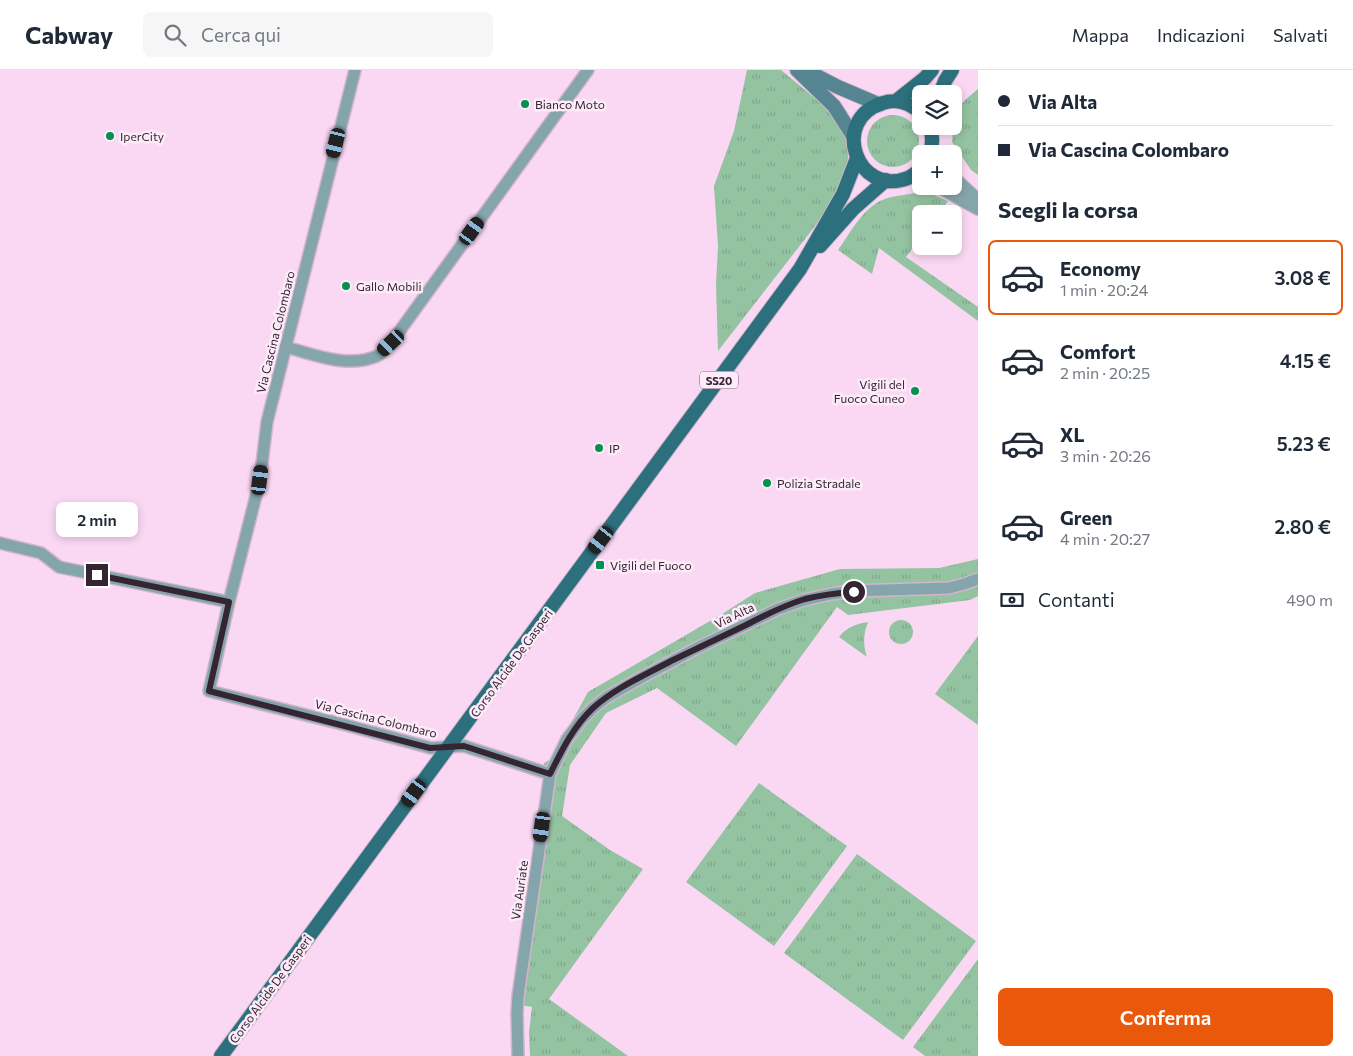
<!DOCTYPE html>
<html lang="it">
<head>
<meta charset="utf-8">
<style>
  body { margin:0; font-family:Commissioner,sans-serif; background:#f6f6f7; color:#1f2937; height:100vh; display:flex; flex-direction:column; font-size:19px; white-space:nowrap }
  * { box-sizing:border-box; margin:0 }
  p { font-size:16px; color:#747a83 }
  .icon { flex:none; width:28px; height:28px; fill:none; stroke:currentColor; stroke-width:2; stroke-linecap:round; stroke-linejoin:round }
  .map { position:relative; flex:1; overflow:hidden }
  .details { display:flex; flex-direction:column; background:#fff; width:375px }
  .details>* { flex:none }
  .top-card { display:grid; align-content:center; height:110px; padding:0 20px; background:#fff }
  .fabs { position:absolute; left:912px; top:15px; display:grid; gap:10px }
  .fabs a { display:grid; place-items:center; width:50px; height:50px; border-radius:8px; background:#fff; box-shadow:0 2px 8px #0003; font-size:25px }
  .end { position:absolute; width:22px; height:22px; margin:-11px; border:6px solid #352532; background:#fff; box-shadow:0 0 0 2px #fff }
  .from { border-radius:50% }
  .bubble { position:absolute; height:35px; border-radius:8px; background:#fff; box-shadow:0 2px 8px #0003; font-size:16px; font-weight:600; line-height:35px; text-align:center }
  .car { position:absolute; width:15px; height:30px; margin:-15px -8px; border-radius:6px; box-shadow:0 0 4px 1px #0007; background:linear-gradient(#222 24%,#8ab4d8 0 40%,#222 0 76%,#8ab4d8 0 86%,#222 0) }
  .top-card b { display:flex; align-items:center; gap:18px; height:48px; font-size:19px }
  .top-card b+b { border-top:1px solid #e0e1e3 }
  .top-card i { width:12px; height:12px; background:#1f2937 }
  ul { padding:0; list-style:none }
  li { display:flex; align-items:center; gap:15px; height:75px; margin:0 10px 8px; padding:0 10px; border:2px solid transparent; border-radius:8px }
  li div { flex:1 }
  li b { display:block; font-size:19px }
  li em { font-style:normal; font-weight:600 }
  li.current { border-color:#ea580c }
  li>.icon { width:45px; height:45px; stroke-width:1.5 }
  h2 { padding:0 20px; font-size:22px; line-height:60px }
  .pay { display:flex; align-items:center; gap:12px; height:55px; padding:0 20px; font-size:19px }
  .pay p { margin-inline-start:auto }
  .cta { display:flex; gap:10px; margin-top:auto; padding:10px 20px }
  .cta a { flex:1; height:58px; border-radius:8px; background:#ea580c; color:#fff; font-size:20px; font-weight:600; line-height:58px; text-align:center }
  header { display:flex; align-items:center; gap:30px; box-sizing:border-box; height:70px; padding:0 25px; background:#fff; border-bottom:1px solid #e0e1e3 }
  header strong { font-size:24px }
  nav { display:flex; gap:28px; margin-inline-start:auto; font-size:18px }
  .search { width:350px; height:45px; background:#f6f6f7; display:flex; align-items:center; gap:12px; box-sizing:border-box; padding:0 18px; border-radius:8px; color:#747a83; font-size:19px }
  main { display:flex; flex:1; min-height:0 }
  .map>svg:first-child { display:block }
  .grass { fill:url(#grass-tufts) }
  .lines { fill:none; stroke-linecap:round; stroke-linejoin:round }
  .minor-casing { stroke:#d3b4cc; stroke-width:14 }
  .tertiary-casing { stroke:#d3b4cc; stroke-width:16 }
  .secondary-casing { stroke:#d3b4cc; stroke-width:16 }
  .primary-casing { stroke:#d3b4cc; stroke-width:16 }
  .minor { stroke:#85a5ac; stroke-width:11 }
  .tertiary { stroke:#85a5ac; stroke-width:14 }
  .secondary { stroke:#548591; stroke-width:14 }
  .primary { stroke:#2c6f7d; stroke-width:14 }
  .route { stroke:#352532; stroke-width:6 }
  .poi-dot { fill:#05904e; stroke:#fdebf9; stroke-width:2 }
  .labels { text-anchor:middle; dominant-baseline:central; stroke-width:5; stroke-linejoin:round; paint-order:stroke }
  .shield { fill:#fdebf9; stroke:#71606e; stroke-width:1 }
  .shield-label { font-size:11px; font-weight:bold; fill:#352532 }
  .poi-label { font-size:12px; fill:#352532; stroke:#fdebf9; text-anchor:start }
  .street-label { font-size:12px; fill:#352532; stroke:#fdebf9 }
</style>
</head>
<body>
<header>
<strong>Cabway</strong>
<div class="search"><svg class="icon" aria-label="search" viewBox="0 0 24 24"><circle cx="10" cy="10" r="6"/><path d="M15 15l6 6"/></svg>Cerca qui</div>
<nav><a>Mappa</a><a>Indicazioni</a><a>Salvati</a></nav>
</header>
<main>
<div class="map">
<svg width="978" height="986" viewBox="0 0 978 986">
  <defs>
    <pattern id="grass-tufts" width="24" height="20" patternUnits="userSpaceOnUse" patternTransform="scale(1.25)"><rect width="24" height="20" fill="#94c3a1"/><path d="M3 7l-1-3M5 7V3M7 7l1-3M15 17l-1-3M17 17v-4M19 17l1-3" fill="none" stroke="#80a78b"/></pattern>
  </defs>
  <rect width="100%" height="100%" fill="#fad8f3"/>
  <path class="grass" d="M747 0H781L834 44 847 70 849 102 837 125 812 160 718 281 716 215 718 176 714 116 734 61Z
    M978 19V105L971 100 952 72 954 43 965 30Z
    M867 71a26 26 0 1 1 52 0a26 26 0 1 1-52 0Z
    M916 123 932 124 948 131 939 144H921V167L906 187 978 237V251L879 178 872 204 838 180C850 163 860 143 878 132 889 126 904 125 916 123Z
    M978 489V526L970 530 848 545 837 537 736 676 657 618 606 643 570 695 562 746 610 780 643 799 549 929 628 986H530L529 962 532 937 514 934 543 718 544 693 551 689 588 622 722 544 755 523 840 499 939 498Z
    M889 562a12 12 0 1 1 24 0a12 12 0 1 1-24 0Z
    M868 552C863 565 863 575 867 587L839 567C847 557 856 554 868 552Z
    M978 566V655L935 624Z
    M759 713 847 776 774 876 686 812Z
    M857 784 976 871 903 970 784 883Z
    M978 889V986H925L913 977Z"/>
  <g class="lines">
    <g class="minor-casing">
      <path id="minor" d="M355 0 267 352 260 410 229 532 209 621 346 655 431 678 464 676 550 704
        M285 277C314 284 347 299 377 286 382 284 387 278 391 273L588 0
        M0 473 41 483 59 497 229 532
        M518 986 517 943 518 926 550 704 567 669 582 649 593 638 607 627 646 605 697 578 778 539 804 530 831 524 854 521 949 518 964 514 978 509"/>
    </g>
    <g class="tertiary-casing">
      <path id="tertiary" d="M954 109 978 131
        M935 116 944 119 978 138"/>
    </g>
    <g class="secondary-casing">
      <path id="secondary" d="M797 0 834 36 853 66
        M805 0 838 17 878 34"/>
    </g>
    <g class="primary-casing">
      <path id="primary" d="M940 24 945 11 952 0
        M896 31 925 8 932 0
        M921 43C911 34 897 28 883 33 829 49 857 128 908 108 913 106 917 102 921 99
        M930 56C933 66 933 74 930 84
        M820 176 853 139 886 110
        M221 986 800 199 843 124 857 88"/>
    </g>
    <use href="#minor" class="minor"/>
    <use href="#tertiary" class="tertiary"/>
    <use href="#secondary" class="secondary"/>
    <use href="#primary" class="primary"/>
  </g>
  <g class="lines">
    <path class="route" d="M97 505 229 532 209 621 430 678 464 676 550 704C562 680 573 657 593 638 615 618 645 605 671 591 696 579 721 567 746 555 765 545 785 535 805 529 821 525 838 523 854 522"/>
  </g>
  <g class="poi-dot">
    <circle cx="525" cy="34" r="5"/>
    <circle cx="110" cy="66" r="5"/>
    <circle cx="346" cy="216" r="5"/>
    <circle cx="915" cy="321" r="5"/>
    <circle cx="599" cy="378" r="5"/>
    <circle cx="767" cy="413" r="5"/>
    <rect x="595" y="490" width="10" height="10" rx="2.5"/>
  </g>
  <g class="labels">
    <rect class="shield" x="700" y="301.5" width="38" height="17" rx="4"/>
    <g class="shield-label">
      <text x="719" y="310">SS20</text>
    </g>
    <g class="poi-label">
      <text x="535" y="34">Bianco Moto</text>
      <text x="120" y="66">IperCity</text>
      <text x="356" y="216">Gallo Mobili</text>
      <text x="905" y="314" text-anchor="end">Vigili del<tspan x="905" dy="14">Fuoco Cuneo</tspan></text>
      <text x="609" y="378">IP</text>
      <text x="777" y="413">Polizia Stradale</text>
      <text x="610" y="495">Vigili del Fuoco</text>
    </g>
    <g class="street-label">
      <text transform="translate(275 262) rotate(-76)">Via Cascina Colombaro</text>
      <text transform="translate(734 545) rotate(-26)">Via Alta</text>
      <text transform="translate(511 593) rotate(-54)">Corso Alcide De Gasperi</text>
      <text transform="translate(376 648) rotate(14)">Via Cascina Colombaro</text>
      <text transform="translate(519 820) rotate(-82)">Via Auriate</text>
      <text transform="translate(270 919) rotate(-54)">Corso Alcide De Gasperi</text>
    </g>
  </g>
</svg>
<div class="fabs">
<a><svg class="icon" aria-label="layers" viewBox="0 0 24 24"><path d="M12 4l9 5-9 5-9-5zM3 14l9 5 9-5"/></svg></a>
<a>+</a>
<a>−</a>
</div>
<i class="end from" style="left:854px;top:522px"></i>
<i class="end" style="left:97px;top:505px"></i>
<div class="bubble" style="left:56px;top:432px;width:82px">2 min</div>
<i class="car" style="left:336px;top:73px;rotate:194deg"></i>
<i class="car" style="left:472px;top:161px;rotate:36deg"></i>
<i class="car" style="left:391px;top:273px;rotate:227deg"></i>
<i class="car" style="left:260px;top:410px;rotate:7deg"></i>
<i class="car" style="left:601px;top:470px;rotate:217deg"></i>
<i class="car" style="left:414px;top:723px;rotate:216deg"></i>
<i class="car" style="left:542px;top:757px;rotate:188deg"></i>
</div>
<section class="details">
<div class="top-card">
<b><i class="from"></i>Via Alta</b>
<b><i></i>Via Cascina Colombaro</b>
</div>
<h2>Scegli la corsa</h2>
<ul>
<li class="current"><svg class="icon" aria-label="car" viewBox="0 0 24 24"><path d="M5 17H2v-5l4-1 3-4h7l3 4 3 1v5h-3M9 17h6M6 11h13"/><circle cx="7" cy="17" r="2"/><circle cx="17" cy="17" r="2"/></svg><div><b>Economy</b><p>1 min · 20:24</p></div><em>3.08 €</em></li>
<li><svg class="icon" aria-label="car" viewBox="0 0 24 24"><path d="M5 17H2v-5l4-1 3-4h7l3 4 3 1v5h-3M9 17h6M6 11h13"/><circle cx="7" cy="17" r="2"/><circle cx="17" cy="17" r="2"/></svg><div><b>Comfort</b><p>2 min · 20:25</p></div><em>4.15 €</em></li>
<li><svg class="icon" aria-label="car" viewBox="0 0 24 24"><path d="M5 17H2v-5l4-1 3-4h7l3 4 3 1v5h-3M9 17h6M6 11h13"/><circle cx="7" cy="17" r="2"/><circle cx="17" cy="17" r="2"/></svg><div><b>XL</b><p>3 min · 20:26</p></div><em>5.23 €</em></li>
<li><svg class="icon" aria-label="car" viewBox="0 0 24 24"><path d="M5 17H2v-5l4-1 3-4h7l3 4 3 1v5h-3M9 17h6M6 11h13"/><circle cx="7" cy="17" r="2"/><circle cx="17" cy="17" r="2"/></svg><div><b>Green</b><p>4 min · 20:27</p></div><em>2.80 €</em></li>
</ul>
<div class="pay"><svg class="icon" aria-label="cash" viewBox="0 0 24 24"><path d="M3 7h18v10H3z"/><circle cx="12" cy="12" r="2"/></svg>Contanti<p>490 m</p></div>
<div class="cta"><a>Conferma</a></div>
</section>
</main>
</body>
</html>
